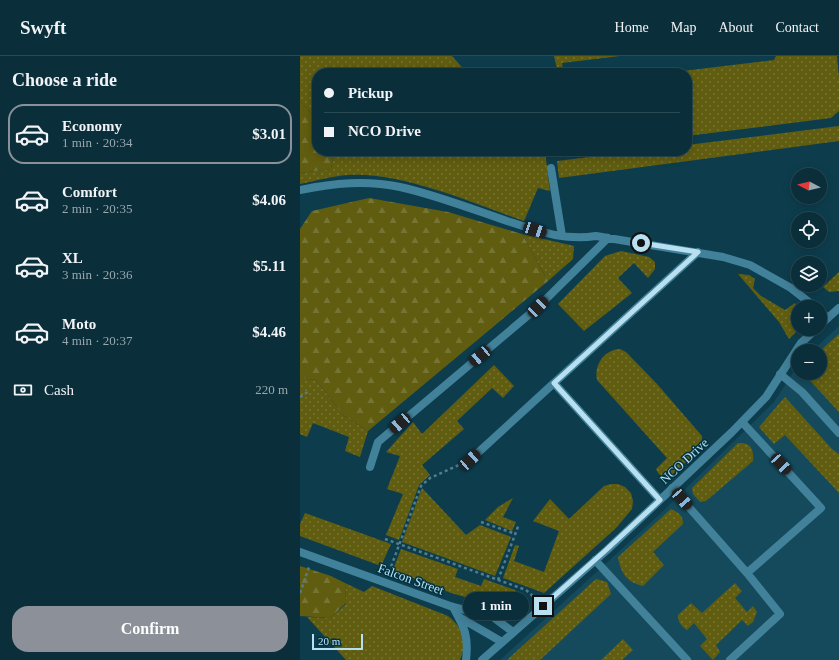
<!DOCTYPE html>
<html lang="en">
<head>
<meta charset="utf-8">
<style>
  body { margin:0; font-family:Georgia,serif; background:#133642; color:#f1f3f6; height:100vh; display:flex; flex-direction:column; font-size:15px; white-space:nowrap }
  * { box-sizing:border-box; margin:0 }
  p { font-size:13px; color:#99a8af }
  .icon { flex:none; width:22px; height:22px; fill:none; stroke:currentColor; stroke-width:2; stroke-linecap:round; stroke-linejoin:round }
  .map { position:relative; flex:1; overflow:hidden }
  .drawer { display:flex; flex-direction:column; background:#0a2e3a; width:300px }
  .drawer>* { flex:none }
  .guide { position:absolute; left:12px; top:12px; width:380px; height:88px; border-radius:16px; box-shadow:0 2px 10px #0003,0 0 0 1px #2a4a54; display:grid; align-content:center; height:88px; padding:0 12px; background:#0a2e3a }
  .needle { width:26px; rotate:277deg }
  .tools { position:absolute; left:491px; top:112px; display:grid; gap:8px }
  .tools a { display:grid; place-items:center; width:36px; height:36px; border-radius:50%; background:#0a2e3a; box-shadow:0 2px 10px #0003,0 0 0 1px #2a4a54; font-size:20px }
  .scale { position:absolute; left:12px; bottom:10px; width:51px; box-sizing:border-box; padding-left:4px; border:2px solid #b9e0f1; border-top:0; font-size:11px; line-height:14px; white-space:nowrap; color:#b9e0f1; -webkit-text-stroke:3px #003242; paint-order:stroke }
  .end { position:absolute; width:18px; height:18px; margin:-9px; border:5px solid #b9e0f1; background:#111; box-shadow:0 0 0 2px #111 }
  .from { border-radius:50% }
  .bubble { position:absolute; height:28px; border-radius:14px; background:#0a2e3a; box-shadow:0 2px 10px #0003,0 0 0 1px #2a4a54; font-size:13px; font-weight:700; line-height:28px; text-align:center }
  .car { position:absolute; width:12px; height:24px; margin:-12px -6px; border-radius:5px; box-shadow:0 0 3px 1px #0007; background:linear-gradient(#222 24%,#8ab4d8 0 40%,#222 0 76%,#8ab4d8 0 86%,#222 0) }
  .guide b { display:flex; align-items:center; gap:14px; height:38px; font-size:15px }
  .guide b+b { border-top:1px solid #2a4a54 }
  .guide i { width:10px; height:10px; background:#f1f3f6 }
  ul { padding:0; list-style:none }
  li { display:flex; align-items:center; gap:12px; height:60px; margin:0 8px 6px; padding:0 4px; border:2px solid transparent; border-radius:16px }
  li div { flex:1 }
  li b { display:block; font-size:15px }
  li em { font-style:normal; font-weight:700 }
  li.on { border-color:#8c9099 }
  li>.icon { width:36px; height:36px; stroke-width:1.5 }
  h2 { padding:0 12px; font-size:18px; line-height:48px }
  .pay { display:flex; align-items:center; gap:10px; height:44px; padding:0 12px; font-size:15px }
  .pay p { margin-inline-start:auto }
  .action { display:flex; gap:8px; margin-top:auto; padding:8px 12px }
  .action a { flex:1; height:46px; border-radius:16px; background:#8c9099; color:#fff; font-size:16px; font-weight:700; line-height:46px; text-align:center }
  header { display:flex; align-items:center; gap:24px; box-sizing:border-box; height:56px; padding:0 20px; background:#0a2e3a; border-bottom:1px solid #2a4a54 }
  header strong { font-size:19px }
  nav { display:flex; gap:22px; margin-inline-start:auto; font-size:14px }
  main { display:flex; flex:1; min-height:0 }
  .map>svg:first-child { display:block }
  .built { fill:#144a5c }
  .grass { fill:url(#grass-dots) }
  .forest { fill:url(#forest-firs) }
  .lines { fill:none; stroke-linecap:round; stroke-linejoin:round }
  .path { stroke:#517d8e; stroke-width:2.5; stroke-dasharray:3 3; stroke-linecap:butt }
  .lane { stroke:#42819a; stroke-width:8 }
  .route { stroke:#b9e0f1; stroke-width:5 }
  .labels { text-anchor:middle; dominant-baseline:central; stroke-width:3; stroke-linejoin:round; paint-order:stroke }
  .street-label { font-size:13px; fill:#b9e0f1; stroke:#003242 }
</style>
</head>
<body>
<header>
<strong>Swyft</strong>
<nav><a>Home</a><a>Map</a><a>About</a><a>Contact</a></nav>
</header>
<main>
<section class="drawer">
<h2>Choose a ride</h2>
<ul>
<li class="on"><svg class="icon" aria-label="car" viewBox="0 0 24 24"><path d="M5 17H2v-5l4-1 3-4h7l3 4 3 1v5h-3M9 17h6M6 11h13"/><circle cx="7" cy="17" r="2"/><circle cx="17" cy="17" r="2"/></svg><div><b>Economy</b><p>1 min · 20:34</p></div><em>$3.01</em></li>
<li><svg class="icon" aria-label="car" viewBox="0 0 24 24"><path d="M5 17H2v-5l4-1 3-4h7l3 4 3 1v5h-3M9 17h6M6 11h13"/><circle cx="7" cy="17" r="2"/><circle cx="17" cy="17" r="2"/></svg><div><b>Comfort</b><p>2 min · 20:35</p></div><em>$4.06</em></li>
<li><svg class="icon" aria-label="car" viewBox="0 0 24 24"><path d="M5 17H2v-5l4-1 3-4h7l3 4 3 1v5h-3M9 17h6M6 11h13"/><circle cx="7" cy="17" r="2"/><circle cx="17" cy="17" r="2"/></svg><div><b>XL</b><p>3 min · 20:36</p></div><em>$5.11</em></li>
<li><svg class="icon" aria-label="car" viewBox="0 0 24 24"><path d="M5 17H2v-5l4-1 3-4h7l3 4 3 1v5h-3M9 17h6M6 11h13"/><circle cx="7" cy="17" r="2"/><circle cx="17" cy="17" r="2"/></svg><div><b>Moto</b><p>4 min · 20:37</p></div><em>$4.46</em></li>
</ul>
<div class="pay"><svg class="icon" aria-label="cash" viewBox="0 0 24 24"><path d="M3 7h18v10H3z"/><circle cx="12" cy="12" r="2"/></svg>Cash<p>220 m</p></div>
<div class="action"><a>Confirm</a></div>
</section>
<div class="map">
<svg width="539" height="604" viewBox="0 0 539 604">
  <defs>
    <pattern id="grass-dots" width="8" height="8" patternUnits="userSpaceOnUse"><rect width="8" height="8" fill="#615d10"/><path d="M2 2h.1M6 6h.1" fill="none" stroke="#767433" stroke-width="1.8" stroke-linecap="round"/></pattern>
    <pattern id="forest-firs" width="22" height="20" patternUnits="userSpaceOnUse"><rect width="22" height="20" fill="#615d10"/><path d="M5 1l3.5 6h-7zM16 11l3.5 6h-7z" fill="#767433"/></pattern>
  </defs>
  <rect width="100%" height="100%" fill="#0d3d4d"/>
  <path class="built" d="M539 270V604H200L359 459 425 394 474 346 498 309V317H520V295H512Z"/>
  <path class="grass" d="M0 0H152L167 17H17V63L0 45Z
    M254 0H320L262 7 263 13H257Z
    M476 0H537L539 22V55L531 62 387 80V17H366L474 4Z
    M539 70V85L259 122 257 105 340 95H387V89Z
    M34 95H245L250 135 238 132 224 165C172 147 103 116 48 119 32 120 16 125 0 128V117L31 113Z
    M222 178 274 190 273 203 248 225Z
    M321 195 349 201 355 206V213L348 222 334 207 318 222 332 237 284 275 258 248 305 200Z
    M539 216V235L529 236 523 231Z
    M438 218 449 219 455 223 453 232 461 240 485 254 495 247 499 251V273L489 283 479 266Z
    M539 278V356L503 317H520V295Z
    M320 293 326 296 357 328 402 380C404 393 379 412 370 421 362 421 359 420 356 413L367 402 297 324C294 309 304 294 320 293Z
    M194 309 214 330 203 342 192 332 157 365 164 373 122 409 130 419 119 429 99 484 86 479 103 438 87 433 100 400 86 396 113 366 122 378Z
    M0 322 16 324 43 359 68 375 60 401 45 395 49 381 13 367 7 381 0 378Z
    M485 341 532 393 539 398V437L485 379 474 388 459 371Z
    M438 387C451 386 454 393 453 405L406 445 400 446 393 438 392 432Z
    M311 428H318L325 431 331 437 333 445 332 453 316 472 244 537 203 522 215 489 219 490 214 505 244 516 259 475 233 465 250 443 269 463 304 430Z
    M122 432 166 479 180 469 211 481 195 520 102 486Z
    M213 442 203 461 216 466 212 475 185 464 198 451Z
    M371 453C379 457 383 459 383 468L353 496 364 509 343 530C327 526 321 518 318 501Z
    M5 457 91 488 81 510 0 480V468Z
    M101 493 158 513 155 521 181 530 184 523 215 534 225 549 210 554 151 537 93 514Z
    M296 523 307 526 311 538 240 604H207Z
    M45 527 64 536 72 530 148 560C163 572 168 585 160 604H46L7 561 30 562 46 548Z
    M435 527 442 535 435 542 447 556 453 550 457 556 453 566 448 570 442 564 416 589 420 596 413 604 400 590 407 583 394 567 387 574C381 570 378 566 378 559L391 547 402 557Z
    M323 583 333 594 322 604H301Z"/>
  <path class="forest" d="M0 45 17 63V95H34L31 113 0 117Z
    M69 142 148 156 222 178 248 225 68 375 43 359 16 324 0 322V173L12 155Z
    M0 510 31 520 45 527 46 547 30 562 0 560Z"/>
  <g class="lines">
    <path class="path" d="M0 341 9 335
      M181 466 216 478
      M85 483 226 534 235 542
      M89 516 121 430 130 422 159 409
      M198 524 219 468
      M0 537 9 511"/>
    <path class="lane" d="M251 112 262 180
      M0 134C34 127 66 124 100 131 136 139 172 153 207 165 239 175 263 185 296 180L423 201 450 209 491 232 515 251
      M520 255 528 262
      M520 269 539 252
      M480 318 502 336 539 377
      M170 404 254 327
      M70 411 78 386 238 251 308 182
      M372 432 447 517 521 452 442 366
      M360 444 254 327 398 196
      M0 496 153 551 193 561 213 576
      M295 504 387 604
      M153 551C164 571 169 579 166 604
      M159 561 202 586
      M182 604 307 494 432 376 466 341 501 287 516 273
      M430 604 480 558 447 517"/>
  </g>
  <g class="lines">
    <path class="route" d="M243 550 306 494 360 444 254 327 398 196 341 187"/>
  </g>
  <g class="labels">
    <g class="street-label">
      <text transform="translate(384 405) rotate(-43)">NCO Drive</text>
      <text transform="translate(111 523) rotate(20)">Falcon Street</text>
    </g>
  </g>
</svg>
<div class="tools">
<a><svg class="needle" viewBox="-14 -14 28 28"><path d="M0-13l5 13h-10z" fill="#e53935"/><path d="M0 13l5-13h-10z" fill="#99a8af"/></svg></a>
<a><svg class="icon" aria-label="locate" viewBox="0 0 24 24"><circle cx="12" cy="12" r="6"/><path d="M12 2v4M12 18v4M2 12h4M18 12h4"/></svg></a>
<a><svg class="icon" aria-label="layers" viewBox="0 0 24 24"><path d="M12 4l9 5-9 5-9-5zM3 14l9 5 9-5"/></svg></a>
<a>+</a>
<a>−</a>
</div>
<div class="scale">20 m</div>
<i class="end from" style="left:341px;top:187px"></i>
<i class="end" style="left:243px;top:550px"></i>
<div class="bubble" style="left:163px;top:536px;width:66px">1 min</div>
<i class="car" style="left:235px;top:174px;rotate:108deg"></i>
<i class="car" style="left:238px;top:251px;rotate:45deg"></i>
<i class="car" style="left:180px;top:300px;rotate:230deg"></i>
<i class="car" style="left:100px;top:367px;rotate:229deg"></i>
<i class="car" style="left:170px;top:404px;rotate:48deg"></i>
<i class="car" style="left:481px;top:408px;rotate:137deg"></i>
<i class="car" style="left:382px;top:443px;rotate:139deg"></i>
<div class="guide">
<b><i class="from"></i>Pickup</b>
<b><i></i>NCO Drive</b>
</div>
</div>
</main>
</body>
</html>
